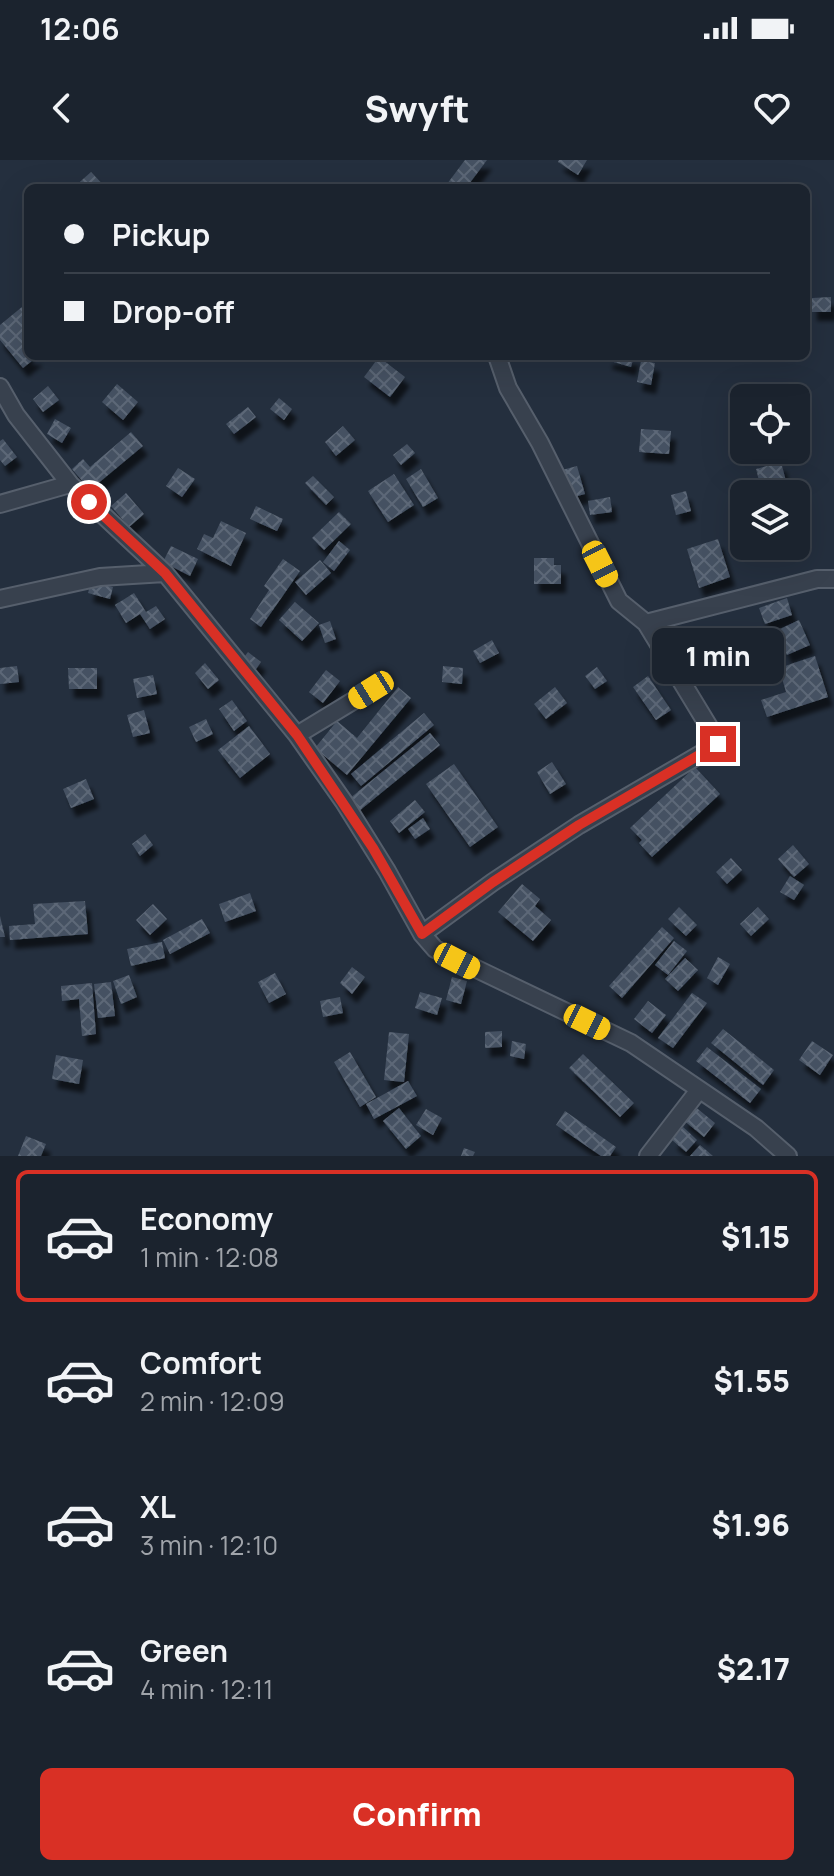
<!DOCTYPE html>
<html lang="en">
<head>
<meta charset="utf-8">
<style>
  body { margin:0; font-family:Manrope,sans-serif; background:#242b36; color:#f1f3f6; height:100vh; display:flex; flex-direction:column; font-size:30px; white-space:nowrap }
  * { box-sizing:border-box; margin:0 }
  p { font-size:26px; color:#a0a4aa }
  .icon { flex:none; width:44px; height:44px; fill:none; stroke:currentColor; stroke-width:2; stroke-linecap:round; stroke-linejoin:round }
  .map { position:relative; height:996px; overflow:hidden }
  .panel { display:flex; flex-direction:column; background:#1b232e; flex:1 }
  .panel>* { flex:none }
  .guide { position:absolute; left:24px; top:24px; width:786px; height:176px; border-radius:12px; box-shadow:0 8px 32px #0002,0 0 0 2px #39404a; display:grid; align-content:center; height:176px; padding:0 40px; background:#1b232e }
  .buttons { position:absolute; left:730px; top:224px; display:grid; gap:16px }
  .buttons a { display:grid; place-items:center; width:80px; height:80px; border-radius:12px; background:#1b232e; box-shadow:0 8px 32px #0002,0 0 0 2px #39404a; font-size:40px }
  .end { position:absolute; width:36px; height:36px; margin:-18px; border:10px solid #d93025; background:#fff; box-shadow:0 0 0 4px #fff }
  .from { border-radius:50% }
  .bubble { position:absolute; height:56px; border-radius:12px; background:#1b232e; box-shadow:0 8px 32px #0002,0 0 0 2px #39404a; font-size:26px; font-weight:800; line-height:56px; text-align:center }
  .car { position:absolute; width:24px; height:48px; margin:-24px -12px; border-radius:10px; box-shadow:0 0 6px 2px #0007; background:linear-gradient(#f5c518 24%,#345 0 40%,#f5c518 0 76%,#345 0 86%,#f5c518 0) }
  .guide b { display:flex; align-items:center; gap:28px; height:76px; font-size:30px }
  .guide b+b { border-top:2px solid #39404a }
  .guide i { width:20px; height:20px; background:#f1f3f6 }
  ul { padding:14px 0 0; list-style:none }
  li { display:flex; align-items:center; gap:24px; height:132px; margin:0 16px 12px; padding:0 24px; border:4px solid transparent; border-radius:12px }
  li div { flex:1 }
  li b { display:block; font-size:30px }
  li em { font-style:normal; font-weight:800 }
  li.selected { border-color:#d93025 }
  li>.icon { width:72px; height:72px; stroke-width:1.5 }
  .button { display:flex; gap:16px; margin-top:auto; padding:16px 40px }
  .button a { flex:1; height:92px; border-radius:12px; background:#d93025; color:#fff; font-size:32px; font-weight:800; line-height:92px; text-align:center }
  .status { display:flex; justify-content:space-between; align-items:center; height:56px; padding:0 40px; background:#1b232e; direction:ltr }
  .status svg { height:22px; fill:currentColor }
  header { display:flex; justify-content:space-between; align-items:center; height:104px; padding:0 40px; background:#1b232e; font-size:36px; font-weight:800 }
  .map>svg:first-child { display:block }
  .building { fill:url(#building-cross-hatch); filter:url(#shadow) }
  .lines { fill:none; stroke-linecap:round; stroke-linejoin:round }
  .minor-casing { stroke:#565f6c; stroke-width:20 }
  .minor { stroke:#38414e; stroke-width:16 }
  .route { stroke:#d93025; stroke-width:10 }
</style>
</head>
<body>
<div class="status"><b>12:06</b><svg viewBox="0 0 49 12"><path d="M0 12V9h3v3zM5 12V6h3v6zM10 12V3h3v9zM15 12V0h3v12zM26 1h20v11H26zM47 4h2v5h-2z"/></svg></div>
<header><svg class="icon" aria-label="back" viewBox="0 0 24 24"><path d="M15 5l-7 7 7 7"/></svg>Swyft<svg class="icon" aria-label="heart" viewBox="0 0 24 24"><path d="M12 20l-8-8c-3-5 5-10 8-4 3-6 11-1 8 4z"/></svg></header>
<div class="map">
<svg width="834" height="996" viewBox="0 0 834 996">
  <defs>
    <pattern id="building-cross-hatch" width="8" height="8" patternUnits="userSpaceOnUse" patternTransform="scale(2)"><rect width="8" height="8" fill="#455162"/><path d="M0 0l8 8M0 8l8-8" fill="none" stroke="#5d6877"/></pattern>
    <filter id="shadow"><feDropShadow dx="5" dy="9" stdDeviation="2" flood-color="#0009"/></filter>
  </defs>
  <rect width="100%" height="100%" fill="#242f3e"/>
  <path class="building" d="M465 0H487L466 28H444Z
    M559 0H587L578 15 558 2Z
    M91 12 106 28H73Z
    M831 137V152H812V138Z
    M28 142V196H38L23 208 0 180V165Z
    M608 196H634L631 207 607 200Z
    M379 197 405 217 390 237 364 217Z
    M641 201 655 203 651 225 637 222Z
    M117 224 138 242 123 260 102 242Z
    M48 226 59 240 43 252 33 239Z
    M279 238 292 249 284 260 270 249Z
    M248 247 256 257 234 274 226 264Z
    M55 259 71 268 62 283 47 274Z
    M343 266 355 280 336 296 325 282Z
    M641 269 671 271 669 294 639 292Z
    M131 272 143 286 90 330 72 309 83 299 90 307Z
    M3 279 17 297 5 306 0 300V281Z
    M407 284 415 293 401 305 393 295Z
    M781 302 787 325 762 332 756 309Z
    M577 306 585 334 570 338 562 310Z
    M178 308 195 319 182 337 166 326Z
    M421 309 438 338 423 347 406 319Z
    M394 314 414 345 388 362 368 331Z
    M313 316 334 337 326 345 305 323Z
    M686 331 691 351 676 355 671 335Z
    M126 333 144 354 129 367 111 346Z
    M610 337 612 352 590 355 588 341Z
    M256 346 283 359 277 371 250 359Z
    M339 352 351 364 324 390 312 378Z
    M221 361 246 373 231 406 197 389 204 374 213 378Z
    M718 379 730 417 699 428 687 389Z
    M339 381 350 390 334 411 323 402Z
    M171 386 198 399 190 416 163 402Z
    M534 398H554V405H561V424H534Z
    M283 399 300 411 261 467 250 459 269 430 264 426Z
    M320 400 331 413 306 435 295 422Z
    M91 422 113 427 110 439 88 433Z
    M134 433 146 452 156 446 165 459 150 469 140 454 126 463 115 445Z
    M787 438 792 455 765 464 759 448Z
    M295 442 319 463 302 481 279 460Z
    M799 460 810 485 787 495 776 471Z
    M330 461 336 479 325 483 319 465Z
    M492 480 499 493 480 503 473 491Z
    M248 492 261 502 254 512 241 501Z
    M815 496 828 537 767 557 761 540 786 532 779 508Z
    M205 503 219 520 208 529 195 513Z
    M17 506 19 522 0 524V508Z
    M443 506 463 508 462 524 442 522Z
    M597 507 607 521 595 529 585 516Z
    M68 508H97V529H69Z
    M326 510 340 521 323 543 309 532Z
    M153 515 157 534 137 538 133 519Z
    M648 516 671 550 656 560 633 527Z
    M398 527 411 538 347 615 315 588 337 561 357 578Z
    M555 527 567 543 546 559 534 544Z
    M232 540 247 561 234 571 219 549Z
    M144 550 150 573 133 577 127 555Z
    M424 553 434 565 361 626 351 614Z
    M206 559 213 574 196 582 189 567Z
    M249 566 270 594 240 618 218 590Z
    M430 573 440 585 359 651 349 639Z
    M552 602 566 624 550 634 537 612Z
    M454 604 498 667 470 687 426 624Z
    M695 607 720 634 652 697 639 683 642 680 630 668Z
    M86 619 94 639 71 648 63 629Z
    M415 640 425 652 399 673 390 661Z
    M423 658 430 669 415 679 408 669Z
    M145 674 153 685 140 696 132 684Z
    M793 685 809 704 794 717 778 699Z
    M731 698 742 710 727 724 716 712Z
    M790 716 804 725 794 740 780 732Z
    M522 724 540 739 535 746 551 760 533 781 498 752Z
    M250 733 256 751 225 762 219 744Z
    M85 741 88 774 10 780 9 766 35 764 33 744Z
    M153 744 167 759 150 775 136 760Z
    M679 747 697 765 686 776 668 759Z
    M758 747 769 759 751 776 740 764Z
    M0 756 5 777H0Z
    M202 759 210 773 170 794 163 780Z
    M662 767 674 778 622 838 609 826Z
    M674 781 687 791 668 815 655 805Z
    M162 782 165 798 131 806 127 789Z
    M718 797 730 804 718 825 707 818Z
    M685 798 698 810 678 831 665 819Z
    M352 807 365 817 352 834 340 823Z
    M275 813 286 834 269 843 258 822Z
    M129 815 137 837 121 844 113 821Z
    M452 817 467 821 461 844 446 840Z
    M111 822 115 856 98 858 94 824Z
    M92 823 96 874 82 876 79 839 62 841 61 826Z
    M420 832 442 838 437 855 415 848Z
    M692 833 707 843 673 888 658 878Z
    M340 837 343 853 323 857 320 841Z
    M648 841 666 855 652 873 634 859Z
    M723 869 774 910 763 925 711 883Z
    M502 871V887L485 888V872Z
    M389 872 409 874 404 922 384 920Z
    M512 881 526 884 524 899 510 896Z
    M812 881 833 895 820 915 799 900Z
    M707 887 761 929 750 943 696 901Z
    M350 892 376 937 360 947 334 902Z
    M583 894 634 943 620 957 569 908Z
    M56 895 83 900 79 924 52 919Z
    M408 921 417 936 374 959 366 944Z
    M693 945 715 963 704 977 682 959Z
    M399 948 421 976 406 989 383 961Z
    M426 949 442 958 433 975 416 965Z
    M565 951 616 987 610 996H601L556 965Z
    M683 967 697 980 686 992 672 980Z
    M26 976 46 984 41 996H18Z
    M700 985 713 996H690Z
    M464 988 475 992 473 996H461Z"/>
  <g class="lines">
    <g class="minor-casing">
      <path id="minor" d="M0 227 16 255 70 324 165 413 297 575 344 642 387 711 422 774 435 789 631 883 756 968 788 996
        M0 344 70 324
        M0 439 100 417 165 413
        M646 463 817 419H834
        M297 575 371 530
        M422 774 493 722 579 665 718 584 717 580 646 463 619 441 540 283 508 228 497 196
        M648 996 699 930"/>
    </g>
    <use href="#minor" class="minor"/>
  </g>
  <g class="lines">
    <path class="route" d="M89 342 165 413 297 575 373 688 422 774 493 722 579 665 718 584"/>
  </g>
</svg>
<div class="buttons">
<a><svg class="icon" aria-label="locate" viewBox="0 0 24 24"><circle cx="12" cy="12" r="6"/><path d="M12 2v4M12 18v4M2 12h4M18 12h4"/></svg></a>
<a><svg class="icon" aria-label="layers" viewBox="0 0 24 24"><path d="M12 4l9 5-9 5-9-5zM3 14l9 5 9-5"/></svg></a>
</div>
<i class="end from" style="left:89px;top:342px"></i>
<i class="end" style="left:718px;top:584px"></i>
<div class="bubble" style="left:652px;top:468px;width:132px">1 min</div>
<i class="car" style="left:600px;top:404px;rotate:153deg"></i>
<i class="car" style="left:371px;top:530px;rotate:238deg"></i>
<i class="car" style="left:457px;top:801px;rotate:117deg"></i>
<i class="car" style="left:587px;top:862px;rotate:116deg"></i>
<div class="guide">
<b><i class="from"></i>Pickup</b>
<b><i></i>Drop-off</b>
</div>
</div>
<section class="panel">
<ul>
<li class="selected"><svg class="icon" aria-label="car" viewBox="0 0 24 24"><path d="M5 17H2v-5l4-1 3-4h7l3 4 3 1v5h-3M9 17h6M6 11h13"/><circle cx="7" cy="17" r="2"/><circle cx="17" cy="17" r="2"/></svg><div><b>Economy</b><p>1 min · 12:08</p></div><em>$1.15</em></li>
<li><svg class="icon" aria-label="car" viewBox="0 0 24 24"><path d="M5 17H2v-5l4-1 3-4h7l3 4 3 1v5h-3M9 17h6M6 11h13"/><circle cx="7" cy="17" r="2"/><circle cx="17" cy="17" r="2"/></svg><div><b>Comfort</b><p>2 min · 12:09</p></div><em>$1.55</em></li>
<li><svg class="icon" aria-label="car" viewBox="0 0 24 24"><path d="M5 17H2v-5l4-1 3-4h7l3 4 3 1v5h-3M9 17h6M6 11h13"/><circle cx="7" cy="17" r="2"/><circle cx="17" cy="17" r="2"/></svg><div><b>XL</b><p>3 min · 12:10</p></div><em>$1.96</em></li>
<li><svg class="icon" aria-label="car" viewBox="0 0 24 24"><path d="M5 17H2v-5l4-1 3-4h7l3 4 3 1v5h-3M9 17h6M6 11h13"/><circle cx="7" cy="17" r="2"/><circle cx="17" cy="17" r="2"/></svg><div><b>Green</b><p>4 min · 12:11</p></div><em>$2.17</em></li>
</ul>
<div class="button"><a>Confirm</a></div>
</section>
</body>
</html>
